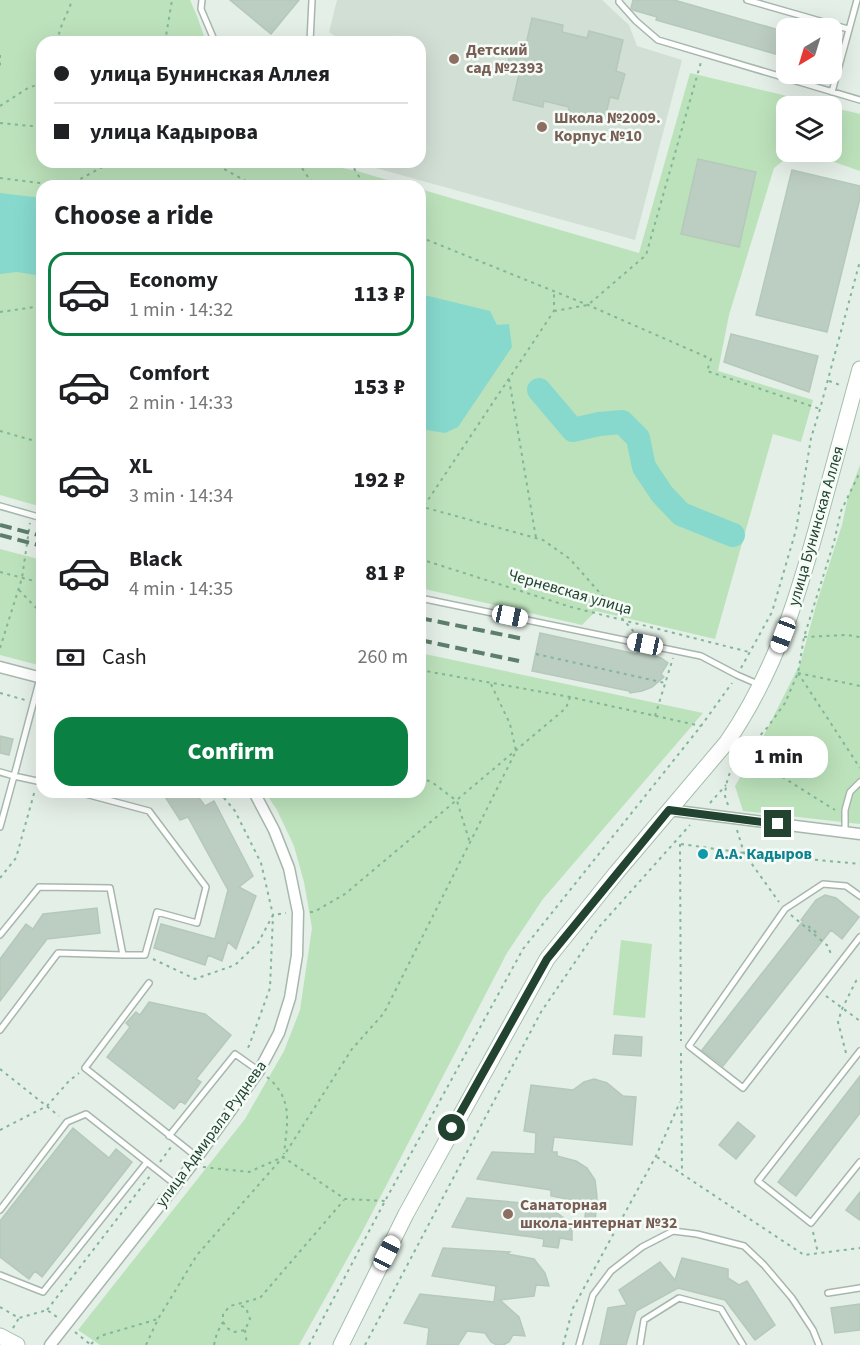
<!DOCTYPE html>
<html lang="en">
<head>
<meta charset="utf-8">
<style>
  body { margin:0; font-family:"Source Sans 3",sans-serif; background:#f6f6f6; color:#202124; height:100vh; display:flex; flex-direction:column; font-size:22px; white-space:nowrap }
  * { box-sizing:border-box; margin:0 }
  p { font-size:20px; color:#757577 }
  .icon { flex:none; width:33px; height:33px; fill:none; stroke:currentColor; stroke-width:2; stroke-linecap:round; stroke-linejoin:round }
  .map { position:relative; flex:1; overflow:hidden }
  .details { position:absolute; left:36px; top:180px; width:390px; height:618px; display:flex; flex-direction:column; background:#fff; border-radius:18px; box-shadow:0 6px 24px #0002 }
  .details>* { flex:none }
  .top-card { position:absolute; left:36px; top:36px; width:390px; height:132px; border-radius:18px; box-shadow:0 6px 24px #0002; display:grid; align-content:center; height:132px; padding:0 18px; background:#fff }
  .needle { width:39px; rotate:218deg }
  .fabs { position:absolute; left:776px; top:18px; display:grid; gap:12px }
  .fabs a { display:grid; place-items:center; width:66px; height:66px; border-radius:12px; background:#fff; box-shadow:0 6px 24px #0002; font-size:30px }
  .end { position:absolute; width:27px; height:27px; margin:-14px; border:8px solid #214330; background:#fff; box-shadow:0 0 0 3px #fff }
  .from { border-radius:50% }
  .bubble { position:absolute; height:42px; border-radius:18px; background:#fff; box-shadow:0 6px 24px #0002; font-size:20px; font-weight:800; line-height:42px; text-align:center }
  .car { position:absolute; width:18px; height:36px; margin:-18px -9px; border-radius:8px; box-shadow:0 0 4px 2px #0007; background:linear-gradient(#fff 24%,#345 0 40%,#fff 0 76%,#345 0 86%,#fff 0) }
  .top-card b { display:flex; align-items:center; gap:21px; height:57px; font-size:22px }
  .top-card b+b { border-top:2px solid #e0e0e0 }
  .top-card i { width:15px; height:15px; background:#202124 }
  ul { padding:0; list-style:none }
  li { display:flex; align-items:center; gap:18px; height:84px; margin:0 12px 9px; padding:0 6px; border:3px solid transparent; border-radius:18px }
  li div { flex:1 }
  li b { display:block; font-size:22px }
  li em { font-style:normal; font-weight:800 }
  li.active { border-color:#0b8043 }
  li>.icon { width:54px; height:54px; stroke-width:1.5 }
  h2 { padding:0 18px; font-size:27px; line-height:72px }
  .pay { display:flex; align-items:center; gap:15px; height:66px; padding:0 18px; font-size:22px }
  .pay p { margin-inline-start:auto }
  .action { display:flex; gap:12px; margin-top:auto; padding:12px 18px }
  .action a { flex:1; height:69px; border-radius:18px; background:#0b8043; color:#fff; font-size:24px; font-weight:800; line-height:69px; text-align:center }
  .map>svg:first-child { display:block }
  .built { fill:#d2dfd5 }
  .green { fill:#bce2bb }
  .water { fill:#87d9ce }
  .lines { fill:none; stroke-linecap:round; stroke-linejoin:round }
  .river { stroke:#87d9ce; stroke-width:24 }
  .building { fill:#bccdc1; stroke:#b5c9bb; stroke-width:1.5 }
  .lane-casing { stroke:#a6b8ac; stroke-width:8 }
  .street-casing { stroke:#a6b8ac; stroke-width:13 }
  .secondary-casing { stroke:#a4bfae; stroke-width:17 }
  .path { stroke:#81b696; stroke-width:2; stroke-dasharray:3 4.5; stroke-linecap:butt }
  .lane { stroke:#fff; stroke-width:5 }
  .street { stroke:#fff; stroke-width:10 }
  .secondary { stroke:#fff; stroke-width:15 }
  .rail { stroke:#5c7e6b; stroke-width:4; stroke-dasharray:12 6; stroke-linecap:butt }
  .route { stroke:#214330; stroke-width:8 }
  .education-dot { fill:#8d6e63; stroke:#f5fbf6; stroke-width:2 }
  .culture-dot { fill:#0f9aa8; stroke:#f5fbf6; stroke-width:2 }
  .labels { text-anchor:middle; dominant-baseline:central; stroke-width:5; stroke-linejoin:round; paint-order:stroke }
  .education-label { font-size:16px; font-weight:bold; fill:#785e54; stroke:#f5fbf6; text-anchor:start }
  .street-label { font-size:16px; fill:#214330; stroke:#f5fbf6 }
  .culture-label { font-size:16px; font-weight:bold; fill:#0d838f; stroke:#f5fbf6; text-anchor:start }
</style>
</head>
<body>
<div class="map">
<svg width="860" height="1345" viewBox="0 0 860 1345">
  <rect width="100%" height="100%" fill="#e4efe7"/>
  <path class="built" d="M337 0H602L629 25 637 46 682 60 635 240 354 162H420V42H343L329 32Z"/>
  <path class="green" d="M0 0H190L197 16 206 42H42V162H313L357 171 408 186H42V507L0 495Z
    M690 73 829 106H786V152H831V107L860 114V171L814 155 788 157 774 168 729 315 718 371 813 400 801 442 773 434 715 639 596 611 582 625 420 588V189L639 253Z
    M860 465V824L743 811 735 786 757 749 800 664 817 602 842 525 848 497Z
    M0 549 42 560V666L0 655Z
    M420 653 703 713 543 899 507 953 360 1236 299 1345H100L78 1330 245 1119 284 1051 300 1010 312 928 304 882 294 846 277 810 265 792H420Z
    M621 940 652 944 645 1018 613 1015Z"/>
  <path class="water" d="M0 193 42 198V276L17 272 0 274Z
    M420 294 490 311 497 325 509 324 512 347 458 427 445 433 420 429Z"/>
  <g class="lines">
    <path class="river" d="M539 390 573 430 599 424 622 422 638 438 644 467 662 494 681 514 733 535"/>
  </g>
  <path class="building" d="M230 0H299L271 34Z
    M633 0H674L786 32V57L656 20 657 17 633 10 631 8Z
    M532 18 563 25 562 32 587 38 589 31 623 40 616 71 625 74 618 99 610 97 604 122 568 114 569 107 544 101 543 107 513 100 519 74 506 71 512 45 525 49Z
    M698 159 756 172 739 247 681 234Z
    M792 170 860 186V198L827 332 756 315Z
    M731 334 818 356 809 392 724 362Z
    M540 633 636 654 638 651 661 658 668 663 661 674 664 677 652 687 642 691 630 693 629 691 532 671Z
    M0 736 13 739 9 755 0 753Z
    M162 792H195L205 806 214 801 253 876 239 887 256 896 236 949 228 942 222 961 208 955 205 965 154 948 161 924 215 939 228 890 188 817 180 820Z
    M825 895 836 898 859 917 842 939 831 930 723 1066 702 1050 803 921 801 920 816 900Z
    M97 908 100 933 47 939 0 1001V959L26 924 33 929 43 914Z
    M149 1002 205 1014 231 1035 196 1079 201 1082 185 1104 180 1101 174 1109 107 1057 130 1027 126 1023 136 1012 140 1015Z
    M615 1035 642 1037 641 1056 613 1054Z
    M860 1076V1113L796 1196 778 1182Z
    M594 1079 607 1083 623 1096 636 1097 632 1145 554 1137 552 1152H557V1156L576 1161 587 1168 595 1180 597 1197 595 1224 584 1223 587 1203 551 1196V1190L477 1179 492 1152 535 1154 536 1133 524 1131 531 1085 573 1090 584 1082Z
    M738 1122 755 1136 736 1159 719 1145Z
    M73 1128 109 1158 116 1149 132 1162 42 1277 35 1271 29 1279 0 1257V1221Z
    M860 1192V1220L846 1210Z
    M467 1198 546 1205 564 1218 572 1228V1240L560 1238 558 1248 543 1246 544 1239 532 1237 452 1227Z
    M443 1248 510 1252 508 1254 534 1259 545 1273 549 1286 536 1285 534 1296 500 1300 519 1317 525 1336 513 1335 509 1342 503 1345H497L491 1342 485 1333 467 1331 458 1345H427L429 1328 404 1323 420 1294 494 1302 496 1286 432 1276Z
    M682 1258 728 1269V1278L739 1285 747 1281 775 1325 755 1340 725 1300 678 1288 636 1311 626 1345H600L608 1308 627 1305 619 1290 660 1262 675 1280Z
    M860 1304V1330L835 1333 831 1308Z"/>
  <g class="lines">
    <g class="lane-casing">
      <path id="lane" d="M202 0 201 9 215 42
        M619 0V2L636 21 658 40 860 100
        M747 0 848 29
        M310 42 312 0
        M832 92 857 0
        M325 162 329 163 330 162
        M0 506 42 518
        M420 598 701 656 737 675 760 685
        M0 772 14 776 40 678
        M78 792 149 811 206 887 197 923 157 912 145 955H123
        M0 827 14 776 37 781 42 778
        M845 832V810L850 792 860 782
        M860 896 846 886 823 884 785 909 689 1046 743 1088 860 937
        M0 935 39 887 110 888 123 955 58 953 0 1030
        M149 983 85 1068 197 1157
        M860 1051 758 1181 811 1223 860 1162
        M169 1136 235 1054 259 1071
        M0 1210 67 1122 86 1114 176 1185
        M0 1275 43 1292 147 1162
        M828 1293 860 1288
        M579 1345 593 1295 611 1271 642 1247 673 1231 697 1234 744 1246 764 1265 792 1298 813 1330 819 1345
        M640 1345 644 1320 679 1298 721 1309 743 1345"/>
    </g>
    <g class="street-casing">
      <path id="street" d="M0 667 42 678
        M669 810 860 834
        M50 1345 191 1166 259 1071 279 1033 290 998 297 955 298 912 289 868 274 830 254 792"/>
    </g>
    <g class="secondary-casing">
      <path id="secondary" d="M0 1336 17 1345
        M341 1345 406 1214 547 959 617 872 727 742C778 668 801 587 824 501 836 457 848 413 860 369"/>
    </g>
    <path class="path" d="M58 42C58 28 68 14 72 0
      M165 42 172 0
      M191 42 203 38
      M0 55V67
      M0 106 28 88 42 83
      M0 123 42 127
      M211 162 255 186
      M298 162 310 180 320 186
      M350 162 365 186
      M0 178 63 186
      M67 186 112 162
      M420 237 588 305 711 359 707 371 820 409
      M554 311 588 305 646 255 701 62
      M0 312 42 306
      M509 379 536 538
      M829 381 840 385
      M0 431 42 443
      M420 504 423 507 543 540 570 559 635 633
      M420 512 554 311V291
      M420 559 571 607 749 652
      M0 572 42 583
      M19 590 42 614
      M804 637 847 635 860 637
      M0 648 22 578 30 523
      M536 654 665 683
      M741 668 772 612 796 530 811 438 820 409 860 261
      M420 670 570 697 701 726
      M798 673 860 768
      M798 673 860 686
      M0 693 25 700
      M655 716 673 658
      M744 753 835 810
      M420 777 433 783 457 801 470 843
      M219 792 235 811 261 863 273 915 270 988 249 1046 246 1050
      M710 803 726 785
      M728 805 725 796 726 785 731 769 744 753 767 728 785 703 798 673 804 637 834 542 841 511 860 472
      M737 830 744 853 779 902
      M680 844 681 1041
      M681 844 744 853 860 864
      M0 878 16 858 35 790
      M310 912H314L345 894 566 708 570 697
      M791 915 828 946 832 957
      M810 926 809 927 817 933 815 936
      M153 959 195 979 235 965 258 943 273 915 286 913
      M826 996 860 1021
      M681 1053 682 1174 804 1255 860 1248
      M846 1053 838 1022 842 1009 856 981 860 978
      M0 1069 59 1116
      M267 1077C294 1099 287 1123 284 1154
      M0 1130 47 1106 69 1081 79 1073
      M657 1157 682 1174
      M160 1162 171 1147
      M203 1167 249 1172 283 1157 345 1199 385 1201
      M813 1232 818 1253
      M0 1307 19 1318 47 1310 57 1317
      M47 1310 150 1176
      M223 1322 227 1328 234 1332 245 1330 250 1319 246 1308 239 1305
      M13 1328 19 1318
      M245 1330 247 1345
      M75 1332 91 1345
      M91 1344 100 1336 158 1319
      M146 1345 158 1319 197 1255 283 1157 352 1049 384 1013 516 751 510 724 490 682
      M214 1345 217 1333 223 1322V1314L230 1306 260 1298 344 1200
      M309 1345 385 1201 523 949 701 726 732 683
      M365 1345 541 1012 599 927 690 825
      M563 1345 573 1308 656 1156 680 1102"/>
    <use href="#lane" class="lane"/>
    <use href="#street" class="street"/>
    <use href="#secondary" class="secondary"/>
    <path class="rail" d="M0 525 42 536
      M0 535 42 546
      M420 618 524 639
      M420 640 519 661"/>
  </g>
  <g class="lines">
    <path class="route" d="M452 1128 547 959 669 810 778 824"/>
  </g>
  <g class="education-dot">
    <circle cx="454" cy="59" r="6"/>
    <circle cx="542" cy="127" r="6"/>
    <circle cx="508" cy="1214" r="6"/>
  </g>
  <circle class="culture-dot" cx="703" cy="854" r="6"/>
  <g class="labels">
    <g class="education-label">
      <text x="466" y="50">Детский<tspan x="466" dy="18">сад №2393</tspan></text>
      <text x="554" y="118">Школа №2009.<tspan x="554" dy="18">Корпус №10</tspan></text>
      <text x="520" y="1205">Санаторная<tspan x="520" dy="18">школа-интернат №32</tspan></text>
    </g>
    <g class="street-label">
      <text transform="translate(816 526) rotate(-74)">улица Бунинская Аллея</text>
      <text transform="translate(570 592) rotate(16)">Черневская улица</text>
      <text transform="translate(211 1134) rotate(-54)">улица Адмирала Руднева</text>
    </g>
    <g class="culture-label">
      <text x="715" y="854">А.А. Кадыров</text>
    </g>
  </g>
</svg>
<div class="fabs">
<a><svg class="needle" viewBox="-14 -14 28 28"><path d="M0-13l5 13h-10z" fill="#e53935"/><path d="M0 13l5-13h-10z" fill="#757577"/></svg></a>
<a><svg class="icon" aria-label="layers" viewBox="0 0 24 24"><path d="M12 4l9 5-9 5-9-5zM3 14l9 5 9-5"/></svg></a>
</div>
<i class="end from" style="left:452px;top:1128px"></i>
<i class="end" style="left:778px;top:824px"></i>
<div class="bubble" style="left:729px;top:736px;width:99px">1 min</div>
<i class="car" style="left:510px;top:616px;rotate:102deg"></i>
<i class="car" style="left:783px;top:635px;rotate:201deg"></i>
<i class="car" style="left:645px;top:644px;rotate:282deg"></i>
<i class="car" style="left:387px;top:1253px;rotate:27deg"></i>
<div class="top-card">
<b><i class="from"></i>улица Бунинская Аллея</b>
<b><i></i>улица Кадырова</b>
</div>
<section class="details">
<h2>Choose a ride</h2>
<ul>
<li class="active"><svg class="icon" aria-label="car" viewBox="0 0 24 24"><path d="M5 17H2v-5l4-1 3-4h7l3 4 3 1v5h-3M9 17h6M6 11h13"/><circle cx="7" cy="17" r="2"/><circle cx="17" cy="17" r="2"/></svg><div><b>Economy</b><p>1 min · 14:32</p></div><em>113 ₽</em></li>
<li><svg class="icon" aria-label="car" viewBox="0 0 24 24"><path d="M5 17H2v-5l4-1 3-4h7l3 4 3 1v5h-3M9 17h6M6 11h13"/><circle cx="7" cy="17" r="2"/><circle cx="17" cy="17" r="2"/></svg><div><b>Comfort</b><p>2 min · 14:33</p></div><em>153 ₽</em></li>
<li><svg class="icon" aria-label="car" viewBox="0 0 24 24"><path d="M5 17H2v-5l4-1 3-4h7l3 4 3 1v5h-3M9 17h6M6 11h13"/><circle cx="7" cy="17" r="2"/><circle cx="17" cy="17" r="2"/></svg><div><b>XL</b><p>3 min · 14:34</p></div><em>192 ₽</em></li>
<li><svg class="icon" aria-label="car" viewBox="0 0 24 24"><path d="M5 17H2v-5l4-1 3-4h7l3 4 3 1v5h-3M9 17h6M6 11h13"/><circle cx="7" cy="17" r="2"/><circle cx="17" cy="17" r="2"/></svg><div><b>Black</b><p>4 min · 14:35</p></div><em>81 ₽</em></li>
</ul>
<div class="pay"><svg class="icon" aria-label="cash" viewBox="0 0 24 24"><path d="M3 7h18v10H3z"/><circle cx="12" cy="12" r="2"/></svg>Cash<p>260 m</p></div>
<div class="action"><a>Confirm</a></div>
</section>
</div>
</body>
</html>
